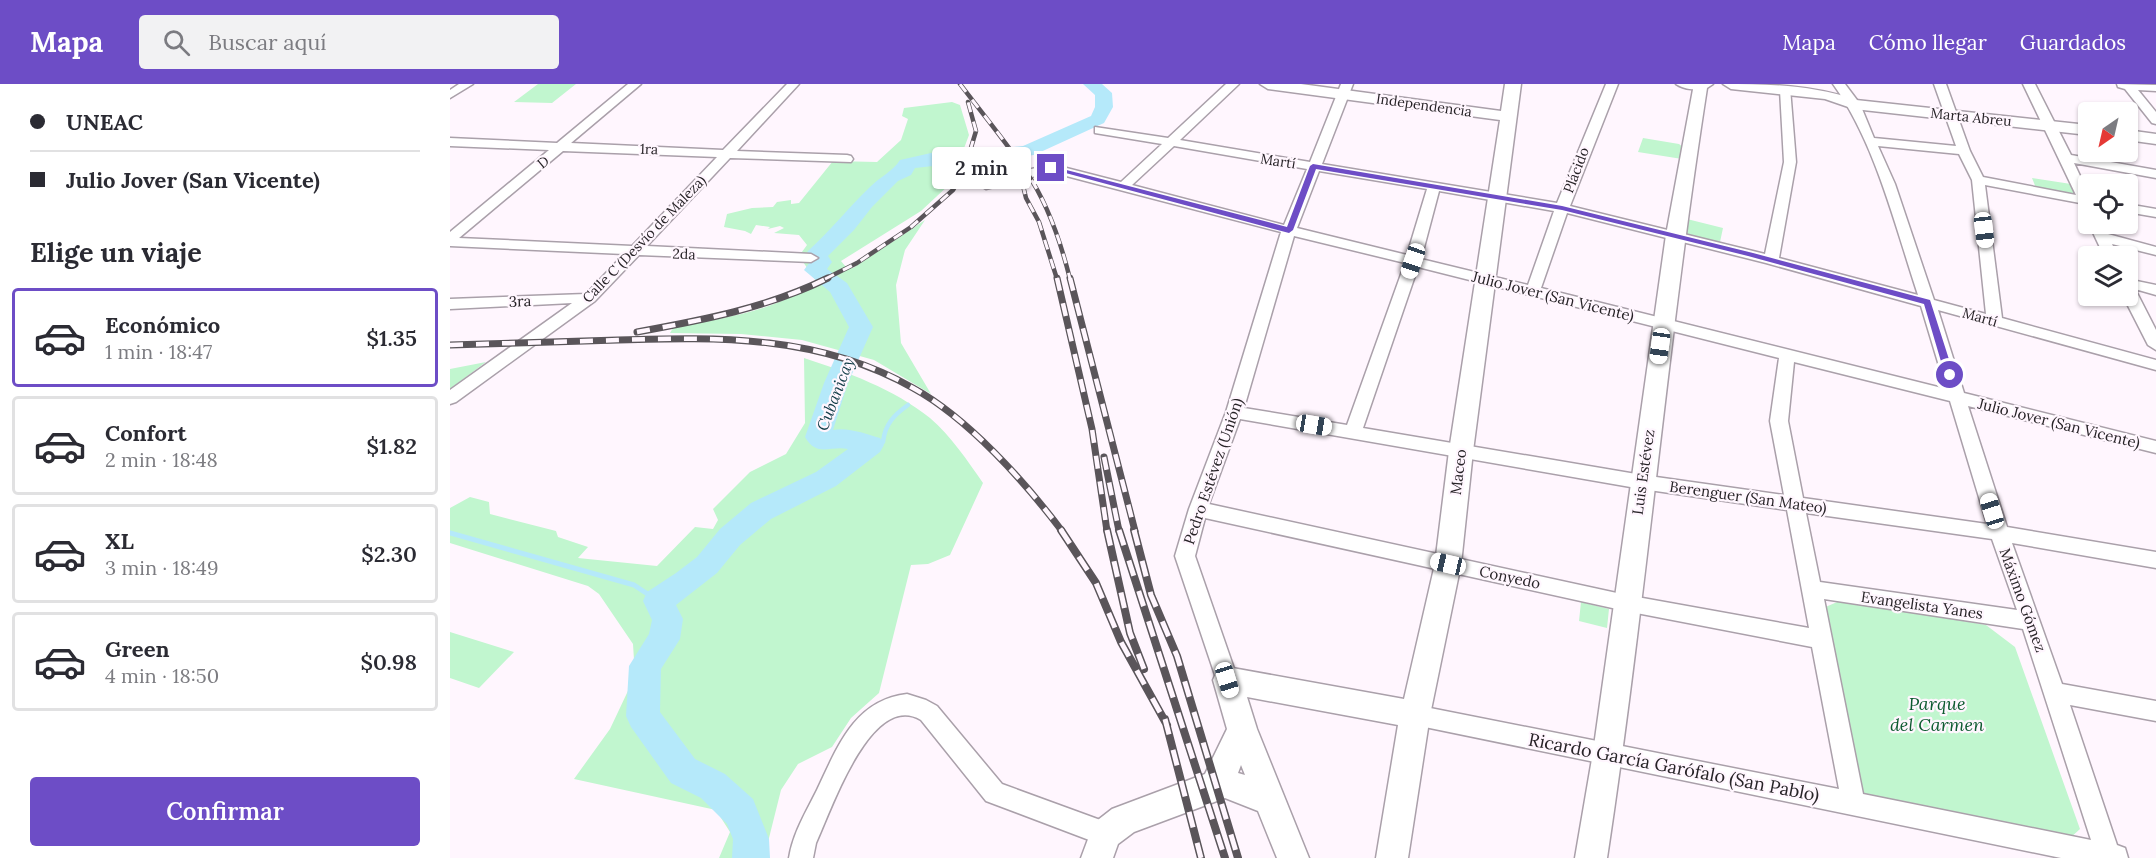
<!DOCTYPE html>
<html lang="es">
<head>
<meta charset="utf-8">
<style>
  body { margin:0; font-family:Lora,serif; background:#f2f2f3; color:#2b2b33; height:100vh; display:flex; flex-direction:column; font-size:22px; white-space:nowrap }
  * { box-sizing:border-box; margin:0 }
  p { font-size:20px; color:#7c7c81 }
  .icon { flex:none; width:33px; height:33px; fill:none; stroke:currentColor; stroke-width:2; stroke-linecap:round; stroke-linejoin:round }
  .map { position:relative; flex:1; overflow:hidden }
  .side { display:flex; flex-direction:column; background:#fff; width:450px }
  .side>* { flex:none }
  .guide { display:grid; align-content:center; height:132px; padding:0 30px; background:#fff }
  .needle { width:39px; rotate:214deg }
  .buttons { position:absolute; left:1628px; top:18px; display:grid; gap:12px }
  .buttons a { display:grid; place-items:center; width:60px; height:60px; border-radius:6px; background:#fff; box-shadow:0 2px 4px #0004; font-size:30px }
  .end { position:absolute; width:27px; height:27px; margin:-14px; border:8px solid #6d4dc6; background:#fff; box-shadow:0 0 0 3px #fff }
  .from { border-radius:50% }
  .bubble { position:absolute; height:42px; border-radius:6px; background:#fff; box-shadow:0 2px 4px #0004; font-size:20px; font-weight:600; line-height:42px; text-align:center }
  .car { position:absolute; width:18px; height:36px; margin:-18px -9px; border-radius:8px; box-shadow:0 0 4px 2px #0007; background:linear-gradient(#fff 24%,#345 0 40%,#fff 0 76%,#345 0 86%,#fff 0) }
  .guide b { display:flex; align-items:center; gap:21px; height:57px; font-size:22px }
  .guide b+b { border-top:2px solid #e1e1e2 }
  .guide i { width:15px; height:15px; background:#2b2b33 }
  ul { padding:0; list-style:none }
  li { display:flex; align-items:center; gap:18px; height:99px; margin:0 12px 9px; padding:0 18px; border:3px solid #e1e1e2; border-radius:6px }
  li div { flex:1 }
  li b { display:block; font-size:22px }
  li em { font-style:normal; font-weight:600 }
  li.selected { border-color:#6d4dc6 }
  li>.icon { width:54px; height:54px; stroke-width:1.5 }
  h2 { padding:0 30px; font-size:27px; line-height:72px }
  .cta { display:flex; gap:12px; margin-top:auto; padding:12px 30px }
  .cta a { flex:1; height:69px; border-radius:6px; background:#6d4dc6; color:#fff; font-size:24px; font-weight:600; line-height:69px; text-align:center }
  header { display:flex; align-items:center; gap:36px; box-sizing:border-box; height:84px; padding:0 30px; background:#6d4dc6; color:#fff }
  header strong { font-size:28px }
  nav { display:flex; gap:33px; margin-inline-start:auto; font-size:21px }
  .search { width:420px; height:54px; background:#f2f2f3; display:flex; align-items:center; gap:15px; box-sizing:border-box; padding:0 21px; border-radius:6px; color:#7c7c81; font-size:22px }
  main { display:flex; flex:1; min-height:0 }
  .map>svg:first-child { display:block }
  .green { fill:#c1f6cf }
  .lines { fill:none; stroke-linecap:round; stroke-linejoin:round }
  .stream-far1 { stroke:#b5e9fa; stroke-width:4.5 }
  .stream { stroke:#b5e9fa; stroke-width:5 }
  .river { fill:#b5e9fa; fill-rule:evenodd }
  .minor-casing { stroke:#aaa0aa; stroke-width:3 }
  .major-casing { stroke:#aaa0aa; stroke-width:3 }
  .minor { fill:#fff; fill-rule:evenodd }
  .major { fill:#fff; fill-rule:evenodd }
  .rail-far2-casing { stroke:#5a555a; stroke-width:4.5 }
  .rail-far1-casing { stroke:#5a555a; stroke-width:7 }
  .rail-casing { stroke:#5a555a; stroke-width:8 }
  .rail-far2 { stroke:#fff6fe; stroke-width:3; stroke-dasharray:10; stroke-linecap:butt }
  .rail-far1 { stroke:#fff6fe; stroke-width:4.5; stroke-dasharray:13; stroke-linecap:butt }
  .rail { stroke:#fff6fe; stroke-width:5; stroke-dasharray:16; stroke-linecap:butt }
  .route { fill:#6d4dc6 }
  .labels { text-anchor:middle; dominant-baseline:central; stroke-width:4.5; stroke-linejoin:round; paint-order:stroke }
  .far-street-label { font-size:14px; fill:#272327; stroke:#fff6fe }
  .street-label { font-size:15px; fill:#272327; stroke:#fff6fe }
  .water-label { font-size:16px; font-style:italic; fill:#0f3a46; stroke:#fff6fe }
  .near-park-label { font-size:18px; font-style:italic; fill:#0d5b30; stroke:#fff6fe }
  .near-street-label { font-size:18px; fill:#272327; stroke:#fff6fe }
</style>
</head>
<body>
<header>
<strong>Mapa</strong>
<div class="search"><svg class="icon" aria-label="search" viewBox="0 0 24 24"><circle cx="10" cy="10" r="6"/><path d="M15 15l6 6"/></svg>Buscar aquí</div>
<nav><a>Mapa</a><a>Cómo llegar</a><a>Guardados</a></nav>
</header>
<main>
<section class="side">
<div class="guide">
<b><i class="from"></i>UNEAC</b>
<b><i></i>Julio Jover (San Vicente)</b>
</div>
<h2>Elige un viaje</h2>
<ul>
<li class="selected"><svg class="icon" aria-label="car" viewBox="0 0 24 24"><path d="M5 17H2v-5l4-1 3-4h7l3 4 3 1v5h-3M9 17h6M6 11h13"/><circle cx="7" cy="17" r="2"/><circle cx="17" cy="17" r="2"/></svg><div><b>Económico</b><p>1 min · 18:47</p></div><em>$1.35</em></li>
<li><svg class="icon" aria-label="car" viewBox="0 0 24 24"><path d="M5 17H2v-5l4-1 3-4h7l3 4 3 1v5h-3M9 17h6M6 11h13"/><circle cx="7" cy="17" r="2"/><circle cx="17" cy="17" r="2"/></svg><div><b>Confort</b><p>2 min · 18:48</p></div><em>$1.82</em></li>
<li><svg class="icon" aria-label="car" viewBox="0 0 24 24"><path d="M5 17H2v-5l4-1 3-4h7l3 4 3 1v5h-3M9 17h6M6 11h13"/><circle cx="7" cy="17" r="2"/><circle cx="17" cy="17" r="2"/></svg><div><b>XL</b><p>3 min · 18:49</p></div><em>$2.30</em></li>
<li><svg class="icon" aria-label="car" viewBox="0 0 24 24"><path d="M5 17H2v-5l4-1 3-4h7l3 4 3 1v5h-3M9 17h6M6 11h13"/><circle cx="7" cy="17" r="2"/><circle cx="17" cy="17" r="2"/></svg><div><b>Green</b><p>4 min · 18:50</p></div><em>$0.98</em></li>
</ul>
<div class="cta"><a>Confirmar</a></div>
</section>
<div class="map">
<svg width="1706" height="774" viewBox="0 0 1706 774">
  <rect width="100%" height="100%" fill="#fff6fe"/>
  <path class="green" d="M88 0H126L102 19 64 18Z
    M502 18 510 21 519 51 501 99 471 127 391 177 396 183 403 184 475 136 455 166 446 201 451 259 481 310 424 276 352 256 291 250 220 249 223 244C271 234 327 228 366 197L349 172 357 161 349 151 324 149 334 144 330 142 318 145 320 143 306 141 301 150 295 147 274 143 277 130 302 124 323 123 327 118 341 116V120L349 119 383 77 427 78 451 56 458 35 452 32 454 24Z
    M1193 54 1229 60 1234 64 1232 75 1188 68Z
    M1582 94 1621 100 1625 110 1586 104Z
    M1237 135 1273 144 1270 158 1229 150Z
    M354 274C397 288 444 305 480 334 501 352 517 376 533 399L500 471 478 480 461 481 429 609 401 634 382 663 348 680 331 706 314 774H269L280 748 266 726 124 695 160 645 185 592 183 560 149 510 138 502 0 459V424L20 413 39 418 40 430 106 447 108 453 138 463 128 474 207 482 245 443 263 445 268 436 263 425 300 388 336 370 355 339Z
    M36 278 0 305V285Z
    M1392 516 1536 541 1565 563 1630 745 1619 755 1419 715 1403 702 1373 524Z
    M1131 518 1159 525 1157 544 1129 537Z
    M0 548 64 568 29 604 0 594Z"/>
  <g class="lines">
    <path class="stream-far1" d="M421 361 433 358C435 340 444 331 458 321"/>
    <path class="stream" d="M0 449 184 501 208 517"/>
    <path class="river" d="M633 0H652L662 9 663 23 654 39 584 71 465 84 461 91 448 97 422 123 404 146 378 172 382 178 377 185 397 199 423 243 398 299 383 346C398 343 416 350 430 354L434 361 430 368 386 402 321 435 290 461 267 489 226 521 233 535 230 555 211 585 210 628 245 675 275 690 303 715 319 755 320 774H282L283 755 277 740 251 714 221 699 181 643 176 632 179 582 199 550 202 536 193 517 197 508 226 489 247 473 270 445 301 419 366 388 398 365C381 361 367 374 355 353L374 299 399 243 380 208 354 186 360 178 355 172 358 167C380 147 398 124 420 103 430 93 443 87 450 76L481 69H505L573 62 641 32 645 23V11Z"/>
    <g class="minor-casing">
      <path id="minor" d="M9 0H23L0 14V6Z
        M178 0H191L121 59 273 66 337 0H349L287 67 397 71 401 72 403 75 401 78 280 74 197 162 361 170 368 174 361 178 189 171 145 217 6 318 0 320V306L122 219 0 225V215L136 210 174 170 0 162V148L99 66 0 62V54L107 59ZM113 67 267 73 182 162 9 154Z
        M776 0H789L730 56 860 78 891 0H903L872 80 1107 119 1156 0H1168L1120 122 1315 170 1334 78 1330 6 1332 4H1340L1346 78 1329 174 1468 211C1445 142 1426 60 1383 0H1395L1410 20 1424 54 1506 62 1484 0H1496L1520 67 1533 93 1626 111 1573 0H1585L1621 71 1706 86V94L1624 79 1638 109V127L1633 126 1630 119 1535 101 1552 234 1706 276V286L1488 226 1514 309 1706 357V369L1518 322 1557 443 1706 468V484L1562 459 1612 600 1706 617V637L1620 621 1667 761 1675 764 1678 774H1611L965 641 957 638 954 631 957 624 965 621 1389 705 1362 563 1176 527 755 434 745 472 788 596 785 603 777 606 769 603 725 472 739 425 776 328 831 148 601 88 536 105 529 101 531 98 601 80 671 98 712 60 645 49V43L718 54ZM724 62 857 85 834 141 682 101ZM1428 62 1509 70 1522 96 1536 230 1484 216 1445 100ZM869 87 977 105 957 171 847 144ZM989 107 1104 127 1078 201 971 175ZM1117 129 1316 179 1471 222 1496 305 1091 204ZM844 152 955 179 897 341 794 324ZM968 183 1329 274 1320 337 1334 411 1192 391 913 344ZM1344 278 1500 317 1537 440 1353 414 1338 337ZM790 335 1192 405 1337 426 1359 544 1176 511 759 420ZM1356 429 1542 455 1567 526 1370 498ZM1374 515 1573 545 1641 756 1413 710Z
        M1226 0H1254L1256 2C1249 8 1233 5 1226 0Z
        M1667 0 1706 1V7L1688 6 1706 28V40L1702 39 1675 5 1668 3Z
        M1677 120 1706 125V133L1677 128Z
        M1639 140H1653L1658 150 1706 163V171L1662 160 1668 172H1654Z
        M1677 195 1706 201V211L1685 205 1706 246V266L1698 261 1673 212H1677Z
        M457 610 476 616 487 622 552 700 664 741 667 750 664 759 655 762 536 717 471 636C421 606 381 727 366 759L363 774H339C343 749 356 728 367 706 387 664 404 616 457 610Z"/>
    </g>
    <g class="major-casing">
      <path id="major" d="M810 0H851L1051 27 1055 0H1071L1023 367 1011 480 980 631 958 774H926L948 641 797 613 807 645 859 774H827L808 727 775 714 684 748 668 760 663 774H631L644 739 662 725 755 690 777 645 763 596 767 587 777 583 954 615 985 480 999 367 1050 36 818 5ZM791 681 795 691 788 689Z
        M1244 0H1263L1257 4C1217 260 1196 518 1157 774H1125L1143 669 1216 151Z
        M1273 0C1319 0 1363 1 1406 16L1638 41V51L1404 25 1375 15 1281 5Z
        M1677 46 1706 50V60L1677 56Z"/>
    </g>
    <use href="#minor" class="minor"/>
    <use href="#major" class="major"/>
    <g class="rail-far2-casing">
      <path id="rail-far2" d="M510 0C532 29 556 58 577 89 598 120 611 159 620 195
        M568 81 576 114 589 138 607 195
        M375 195 407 179 461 143 503 106 514 87 526 47 518 18"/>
    </g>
    <g class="rail-far1-casing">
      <path id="rail-far1" d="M607 194 642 345 657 447
        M620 194 685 447
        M187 248C253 236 317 224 378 194
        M0 261C56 259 112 258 168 256 271 253 370 251 463 304 518 334 575 398 612 447
        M654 373 669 447"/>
    </g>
    <g class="rail-casing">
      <path id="rail" d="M611 446 646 499 671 558 717 641
        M657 446 680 549 694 585
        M669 446 775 774
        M684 446 701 511 727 572 788 774
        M715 635 751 774"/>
    </g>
    <use href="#rail-far2" class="rail-far2"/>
    <use href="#rail-far1" class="rail-far1"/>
    <use href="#rail" class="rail"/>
  </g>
  <path class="route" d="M863 80 1112 122 1303 169 1480 216 1504 291 1500 294 1495 291 1474 220 1298 172 1112 126 866 85 843 146 839 149 597 84 601 82 837 143 860 82Z"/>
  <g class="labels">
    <g class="far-street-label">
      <text transform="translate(974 21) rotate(8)">Independencia</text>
      <text transform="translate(1521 33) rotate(6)">Marta Abreu</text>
      <text transform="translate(199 65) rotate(2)">1ra</text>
      <text transform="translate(828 77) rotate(9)">Martí</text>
      <text transform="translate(93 78) rotate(-40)">D</text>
      <text transform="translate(1126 86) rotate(-69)">Plácido</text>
      <text transform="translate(194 155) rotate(-46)">Calle C (Desvío de Maleza)</text>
      <text transform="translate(234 170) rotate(2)">2da</text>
      <text transform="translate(1530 233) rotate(16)">Martí</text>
    </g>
    <g class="street-label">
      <text transform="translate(1103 212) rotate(14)">Julio Jover (San Vicente)</text>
      <text transform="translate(70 217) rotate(-2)">3ra</text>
      <text transform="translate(1609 339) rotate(14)">Julio Jover (San Vicente)</text>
      <text transform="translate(763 387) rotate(-71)">Pedro Estévez (Unión)</text>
      <text transform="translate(1008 388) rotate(-83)">Maceo</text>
      <text transform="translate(1193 388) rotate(-82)">Luis Estévez</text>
      <text transform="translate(1298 413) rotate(8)">Berenguer (San Mateo)</text>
      <text transform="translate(1060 493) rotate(12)">Conyedo</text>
      <text transform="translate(1573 516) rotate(70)">Máximo Gómez</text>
      <text transform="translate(1472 521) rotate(8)">Evangelista Yanes</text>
    </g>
    <g class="water-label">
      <text transform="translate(385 310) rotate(-69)">Cubanicay</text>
    </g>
    <g class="near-park-label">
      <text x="1487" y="619">Parque<tspan x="1487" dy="21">del Carmen</tspan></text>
    </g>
    <g class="near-street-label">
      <text transform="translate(1224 683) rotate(11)">Ricardo García Garófalo (San Pablo)</text>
    </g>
  </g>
</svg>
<div class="buttons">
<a><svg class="needle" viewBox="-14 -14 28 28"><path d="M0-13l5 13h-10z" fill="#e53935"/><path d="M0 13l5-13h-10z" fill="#7c7c81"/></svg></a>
<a><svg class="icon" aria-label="locate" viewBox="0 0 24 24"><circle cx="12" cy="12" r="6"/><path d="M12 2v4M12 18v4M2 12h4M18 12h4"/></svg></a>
<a><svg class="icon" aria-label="layers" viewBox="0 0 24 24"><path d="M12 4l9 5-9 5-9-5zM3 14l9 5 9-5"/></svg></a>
</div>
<i class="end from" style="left:1500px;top:291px"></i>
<i class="end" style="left:601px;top:84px"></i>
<div class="bubble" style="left:482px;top:63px;width:99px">2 min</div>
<i class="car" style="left:1534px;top:146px;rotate:173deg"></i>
<i class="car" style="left:963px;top:177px;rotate:199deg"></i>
<i class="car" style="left:1210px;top:262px;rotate:188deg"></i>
<i class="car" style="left:864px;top:341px;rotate:99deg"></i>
<i class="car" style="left:1542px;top:427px;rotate:343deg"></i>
<i class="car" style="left:998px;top:480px;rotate:283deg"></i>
<i class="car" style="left:777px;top:596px;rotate:163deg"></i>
</div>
</main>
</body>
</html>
